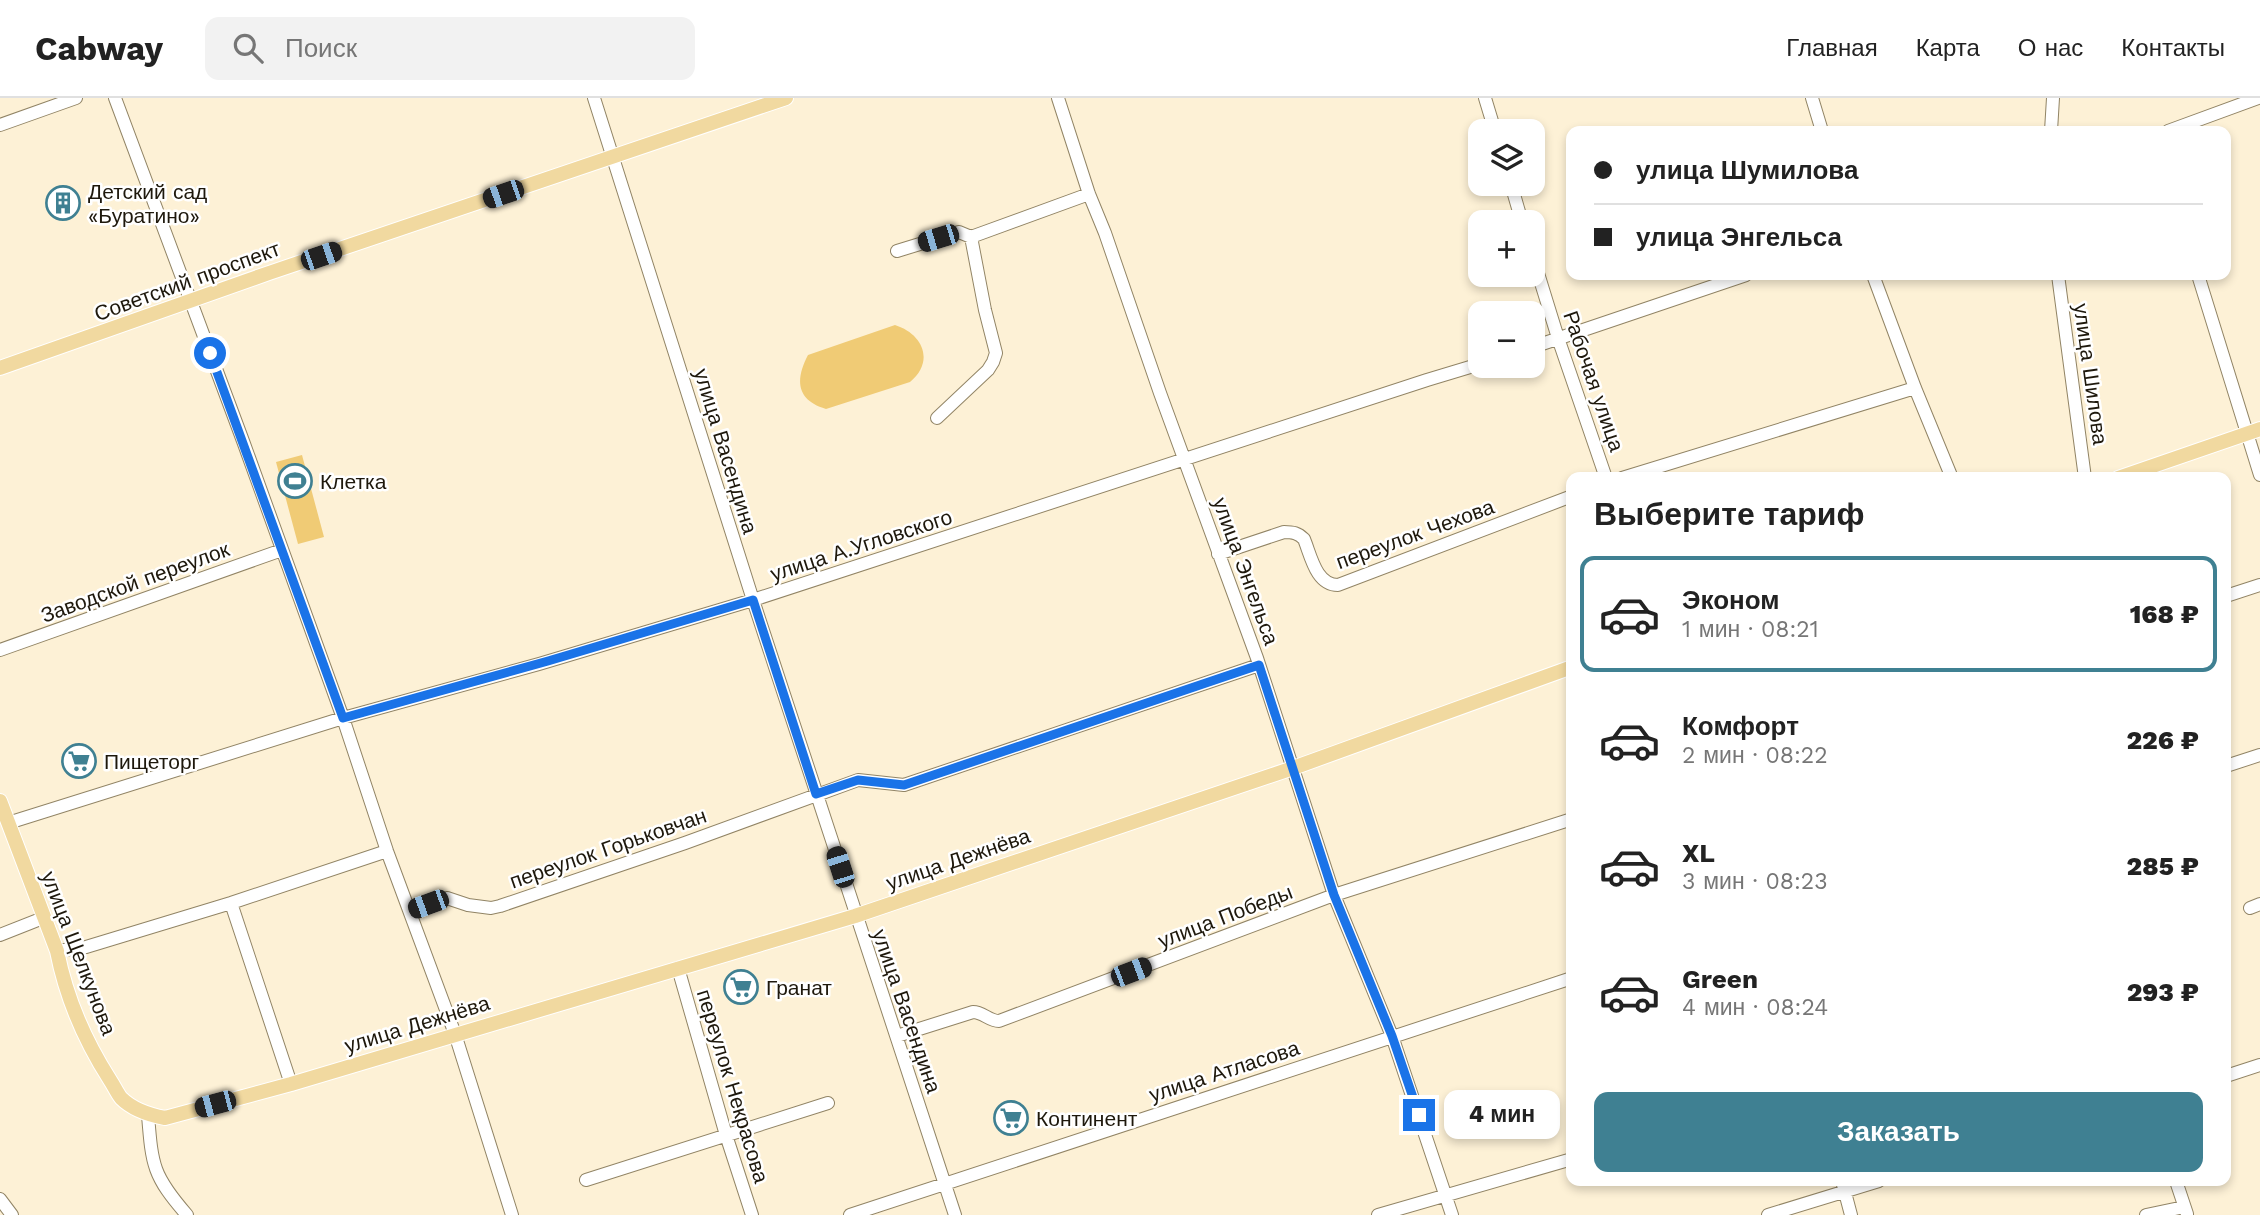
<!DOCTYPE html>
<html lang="ru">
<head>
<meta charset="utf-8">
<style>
  body { margin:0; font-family:"Work Sans",sans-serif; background:#f2f2f2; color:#222; height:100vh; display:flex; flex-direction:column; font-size:26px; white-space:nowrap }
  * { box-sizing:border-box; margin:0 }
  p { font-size:23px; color:#767676 }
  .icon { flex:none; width:38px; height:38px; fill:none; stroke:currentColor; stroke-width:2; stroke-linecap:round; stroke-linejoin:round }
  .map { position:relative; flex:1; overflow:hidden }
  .details { position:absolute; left:1566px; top:374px; width:665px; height:714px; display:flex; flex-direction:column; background:#fff; border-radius:14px; box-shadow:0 4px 10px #0003 }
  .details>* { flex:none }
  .banner { position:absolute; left:1566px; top:28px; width:665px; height:154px; border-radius:14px; box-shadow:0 4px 10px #0003; display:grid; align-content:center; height:154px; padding:0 28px; background:#fff }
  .controls { position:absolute; left:1468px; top:21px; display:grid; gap:14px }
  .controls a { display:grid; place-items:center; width:77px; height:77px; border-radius:14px; background:#fff; box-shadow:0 4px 10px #0003; font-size:35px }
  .end { position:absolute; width:32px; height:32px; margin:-16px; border:9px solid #1a73e8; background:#fff; box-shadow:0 0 0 4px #fff }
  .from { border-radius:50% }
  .bubble { position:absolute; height:49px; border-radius:14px; background:#fff; box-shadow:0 4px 10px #0003; font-size:23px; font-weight:800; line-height:49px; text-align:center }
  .car { position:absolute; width:21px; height:42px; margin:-21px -10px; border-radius:9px; box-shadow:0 0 5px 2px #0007; background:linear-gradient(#222 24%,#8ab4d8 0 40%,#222 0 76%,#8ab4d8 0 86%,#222 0) }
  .banner b { display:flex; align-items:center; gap:24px; height:66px; font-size:26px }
  .banner b+b { border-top:2px solid #e0e0e0 }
  .banner i { width:18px; height:18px; background:#222 }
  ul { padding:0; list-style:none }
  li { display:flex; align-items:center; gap:21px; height:116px; margin:0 14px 10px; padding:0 14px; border:4px solid transparent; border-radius:14px }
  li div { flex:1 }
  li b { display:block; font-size:26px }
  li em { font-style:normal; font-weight:800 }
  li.on { border-color:#3f8092 }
  li>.icon { width:63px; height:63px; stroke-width:1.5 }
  h2 { padding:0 28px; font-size:32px; line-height:84px }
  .button { display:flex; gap:14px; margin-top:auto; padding:14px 28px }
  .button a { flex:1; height:80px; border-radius:14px; background:#3f8092; color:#fff; font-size:28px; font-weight:800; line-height:80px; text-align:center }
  header { display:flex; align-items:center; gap:42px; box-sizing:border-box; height:98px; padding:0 35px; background:#fff; border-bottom:2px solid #e0e0e0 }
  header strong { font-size:33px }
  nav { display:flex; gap:38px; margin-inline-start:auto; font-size:24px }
  .search { width:490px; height:63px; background:#f2f2f2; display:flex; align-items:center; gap:18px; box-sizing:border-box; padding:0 24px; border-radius:14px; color:#767676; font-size:26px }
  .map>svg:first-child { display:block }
  .green { fill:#f0cb75 }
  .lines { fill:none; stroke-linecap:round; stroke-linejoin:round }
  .minor-casing { stroke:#918465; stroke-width:14 }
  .major-casing { stroke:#fff; stroke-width:16 }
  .minor { stroke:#fff; stroke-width:12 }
  .major { stroke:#f1d9a0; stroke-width:14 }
  .route { stroke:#1a73e8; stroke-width:9 }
  .labels { text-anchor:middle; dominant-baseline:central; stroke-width:5; stroke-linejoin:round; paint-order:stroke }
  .poi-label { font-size:21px; fill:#1e180c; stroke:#fff; text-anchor:start }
  .street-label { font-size:21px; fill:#1e180c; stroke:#fff }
</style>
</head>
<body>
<header>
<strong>Cabway</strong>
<div class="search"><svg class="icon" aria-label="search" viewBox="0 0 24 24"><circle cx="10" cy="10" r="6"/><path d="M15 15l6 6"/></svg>Поиск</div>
<nav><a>Главная</a><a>Карта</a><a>О нас</a><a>Контакты</a></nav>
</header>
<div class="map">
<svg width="2260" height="1117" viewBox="0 0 2260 1117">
  <rect width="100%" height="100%" fill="#fdf1d6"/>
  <path class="green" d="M895 227C923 236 935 263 910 284L826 311C796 302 795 282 808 257Z
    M302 357 324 439 298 446 276 364Z"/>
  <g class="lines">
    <g class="minor-casing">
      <path id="minor" d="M115 0 243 343 343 620 387 753 455 936 512 1117
        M594 0 753 502 955 1117
        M1058 0 1089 96 1105 135 1160 295 1257 560 1334 797 1392 938 1452 1117
        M1485 0 1495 33
        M1812 0 1822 33
        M0 27 76 0
        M2051 33 2053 0
        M2168 33 2258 0
        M1511 86 1522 124
        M897 153 959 134 971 139 1089 96
        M1533 159 1558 240 1606 380
        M1873 177 1915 290 1952 380
        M2058 177 2085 380
        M2198 177 2260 377
        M1533 249 1746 177
        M937 320 988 272 993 264 996 255 985 212 971 139
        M1622 380 1915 290
        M1218 456 1284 434C1293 434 1298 435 1304 441 1311 458 1316 487 1338 487L1572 398
        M2226 498 2260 487
        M0 552 282 452
        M2226 668 2260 657
        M8 725 343 620 539 566 753 502 1427 282 1480 266
        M231 805 291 986
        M2250 810 2260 806
        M410 813 447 800 468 807 491 810 500 808 685 745 858 682 904 687 1259 567
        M0 837 43 820
        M57 853 86 849 231 805 387 753
        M678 870 726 1037 752 1117
        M897 938 973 914C983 914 989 923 999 923L1334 797 1572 721
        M2226 978 2260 967
        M148 1017C152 1068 153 1078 187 1117
        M586 1082 828 1005
        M1842 1083 1851 1117
        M2176 1083 2187 1116
        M0 1101 12 1117
        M850 1117 1572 880
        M1378 1117 1572 1061
        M1768 1117 1879 1083
        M2146 1117 2184 1109"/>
    </g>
    <g class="major-casing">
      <path id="major" d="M0 270 269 175 786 0
        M2118 380 2260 331
        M0 703 57 853C66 899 85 943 110 982 114 988 117 995 121 1000 133 1012 149 1017 165 1020L291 986 855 818 1293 670 1572 569"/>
    </g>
    <use href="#minor" class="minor"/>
    <use href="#major" class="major"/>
  </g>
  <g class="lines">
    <path class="route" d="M210 255 343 620 548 563 753 502 816 696 858 682 904 687 1259 567 1334 797 1392 938 1419 1017"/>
  </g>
  <defs>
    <g id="building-ring" transform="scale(1.75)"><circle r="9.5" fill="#fff" stroke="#3f8092" stroke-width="1.5"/><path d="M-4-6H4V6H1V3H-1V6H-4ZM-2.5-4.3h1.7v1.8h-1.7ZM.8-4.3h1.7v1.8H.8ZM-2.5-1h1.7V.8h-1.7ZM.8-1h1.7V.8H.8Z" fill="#3f8092"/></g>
    <g id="stadium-ring" transform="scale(1.75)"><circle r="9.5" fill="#fff" stroke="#3f8092" stroke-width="1.5"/><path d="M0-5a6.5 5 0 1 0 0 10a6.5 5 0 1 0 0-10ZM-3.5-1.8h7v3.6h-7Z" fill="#3f8092"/></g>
    <g id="supermarket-ring" transform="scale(1.75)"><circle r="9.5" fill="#fff" stroke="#3f8092" stroke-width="1.5"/><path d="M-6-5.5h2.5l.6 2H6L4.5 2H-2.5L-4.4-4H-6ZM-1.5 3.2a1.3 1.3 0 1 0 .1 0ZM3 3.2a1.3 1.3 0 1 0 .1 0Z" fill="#3f8092"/></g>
  </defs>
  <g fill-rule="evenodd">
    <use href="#building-ring" x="63" y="105"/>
    <use href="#stadium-ring" x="295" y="383"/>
    <use href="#supermarket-ring" x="79" y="663"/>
    <use href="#supermarket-ring" x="741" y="889"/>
    <use href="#supermarket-ring" x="1011" y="1020"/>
  </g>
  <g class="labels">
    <g class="poi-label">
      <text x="88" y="93">Детский сад<tspan x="88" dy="24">«Буратино»</tspan></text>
      <text x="320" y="383">Клетка</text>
      <text x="104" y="663">Пищеторг</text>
      <text x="766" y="889">Гранат</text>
      <text x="1036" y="1020">Континент</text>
    </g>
    <g class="street-label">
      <text transform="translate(187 183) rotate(-20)">Советский проспект</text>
      <text transform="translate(2091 276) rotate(82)">улица Шилова</text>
      <text transform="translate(1594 283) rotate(71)">Рабочая улица</text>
      <text transform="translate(726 353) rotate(73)">улица Васендина</text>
      <text transform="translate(1415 436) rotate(-20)">переулок Чехова</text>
      <text transform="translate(861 447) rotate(-18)">улица А.Угловского</text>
      <text transform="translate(1246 473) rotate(70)">улица Энгельса</text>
      <text transform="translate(135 484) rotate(-20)">Заводской переулок</text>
      <text transform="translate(608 750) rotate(-19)">переулок Горьковчан</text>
      <text transform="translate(958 761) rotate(-19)">улица Дежнёва</text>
      <text transform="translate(1225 818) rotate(-21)">улица Победы</text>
      <text transform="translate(79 855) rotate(69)">улица Щелкунова</text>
      <text transform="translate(907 913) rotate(71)">улица Васендина</text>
      <text transform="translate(417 926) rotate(-17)">улица Дежнёва</text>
      <text transform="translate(1224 973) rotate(-18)">улица Атласова</text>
      <text transform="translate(733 988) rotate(73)">переулок Некрасова</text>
    </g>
  </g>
</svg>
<div class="controls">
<a><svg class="icon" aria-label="layers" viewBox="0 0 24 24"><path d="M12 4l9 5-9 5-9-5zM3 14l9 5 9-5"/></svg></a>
<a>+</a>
<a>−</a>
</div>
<i class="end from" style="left:210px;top:255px"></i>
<i class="end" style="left:1419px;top:1017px"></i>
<div class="bubble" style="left:1444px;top:992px;width:116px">4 мин</div>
<i class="car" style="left:503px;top:96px;rotate:251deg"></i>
<i class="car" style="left:938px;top:140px;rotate:253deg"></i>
<i class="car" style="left:321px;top:158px;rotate:71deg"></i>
<i class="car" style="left:840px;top:769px;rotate:342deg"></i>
<i class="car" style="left:428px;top:806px;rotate:250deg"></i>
<i class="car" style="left:1131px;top:874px;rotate:69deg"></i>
<i class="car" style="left:215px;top:1006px;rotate:255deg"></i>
<div class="banner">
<b><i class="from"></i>улица Шумилова</b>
<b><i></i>улица Энгельса</b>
</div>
<section class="details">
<h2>Выберите тариф</h2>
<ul>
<li class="on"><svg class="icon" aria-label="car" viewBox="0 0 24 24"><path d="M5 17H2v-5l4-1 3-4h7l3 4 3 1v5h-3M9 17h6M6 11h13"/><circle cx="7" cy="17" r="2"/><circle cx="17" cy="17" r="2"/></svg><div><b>Эконом</b><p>1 мин · 08:21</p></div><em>168 ₽</em></li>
<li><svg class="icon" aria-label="car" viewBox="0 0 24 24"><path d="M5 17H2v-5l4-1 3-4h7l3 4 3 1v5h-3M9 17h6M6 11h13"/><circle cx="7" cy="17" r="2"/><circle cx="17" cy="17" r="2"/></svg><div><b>Комфорт</b><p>2 мин · 08:22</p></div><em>226 ₽</em></li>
<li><svg class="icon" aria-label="car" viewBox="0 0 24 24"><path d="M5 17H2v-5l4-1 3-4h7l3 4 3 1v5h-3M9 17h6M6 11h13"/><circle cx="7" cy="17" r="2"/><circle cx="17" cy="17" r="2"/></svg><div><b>XL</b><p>3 мин · 08:23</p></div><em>285 ₽</em></li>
<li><svg class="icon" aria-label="car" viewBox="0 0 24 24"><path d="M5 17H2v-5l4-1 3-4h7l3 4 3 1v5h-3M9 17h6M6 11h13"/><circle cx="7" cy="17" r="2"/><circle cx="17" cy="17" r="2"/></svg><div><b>Green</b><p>4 мин · 08:24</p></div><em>293 ₽</em></li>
</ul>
<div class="button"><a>Заказать</a></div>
</section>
</div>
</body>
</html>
